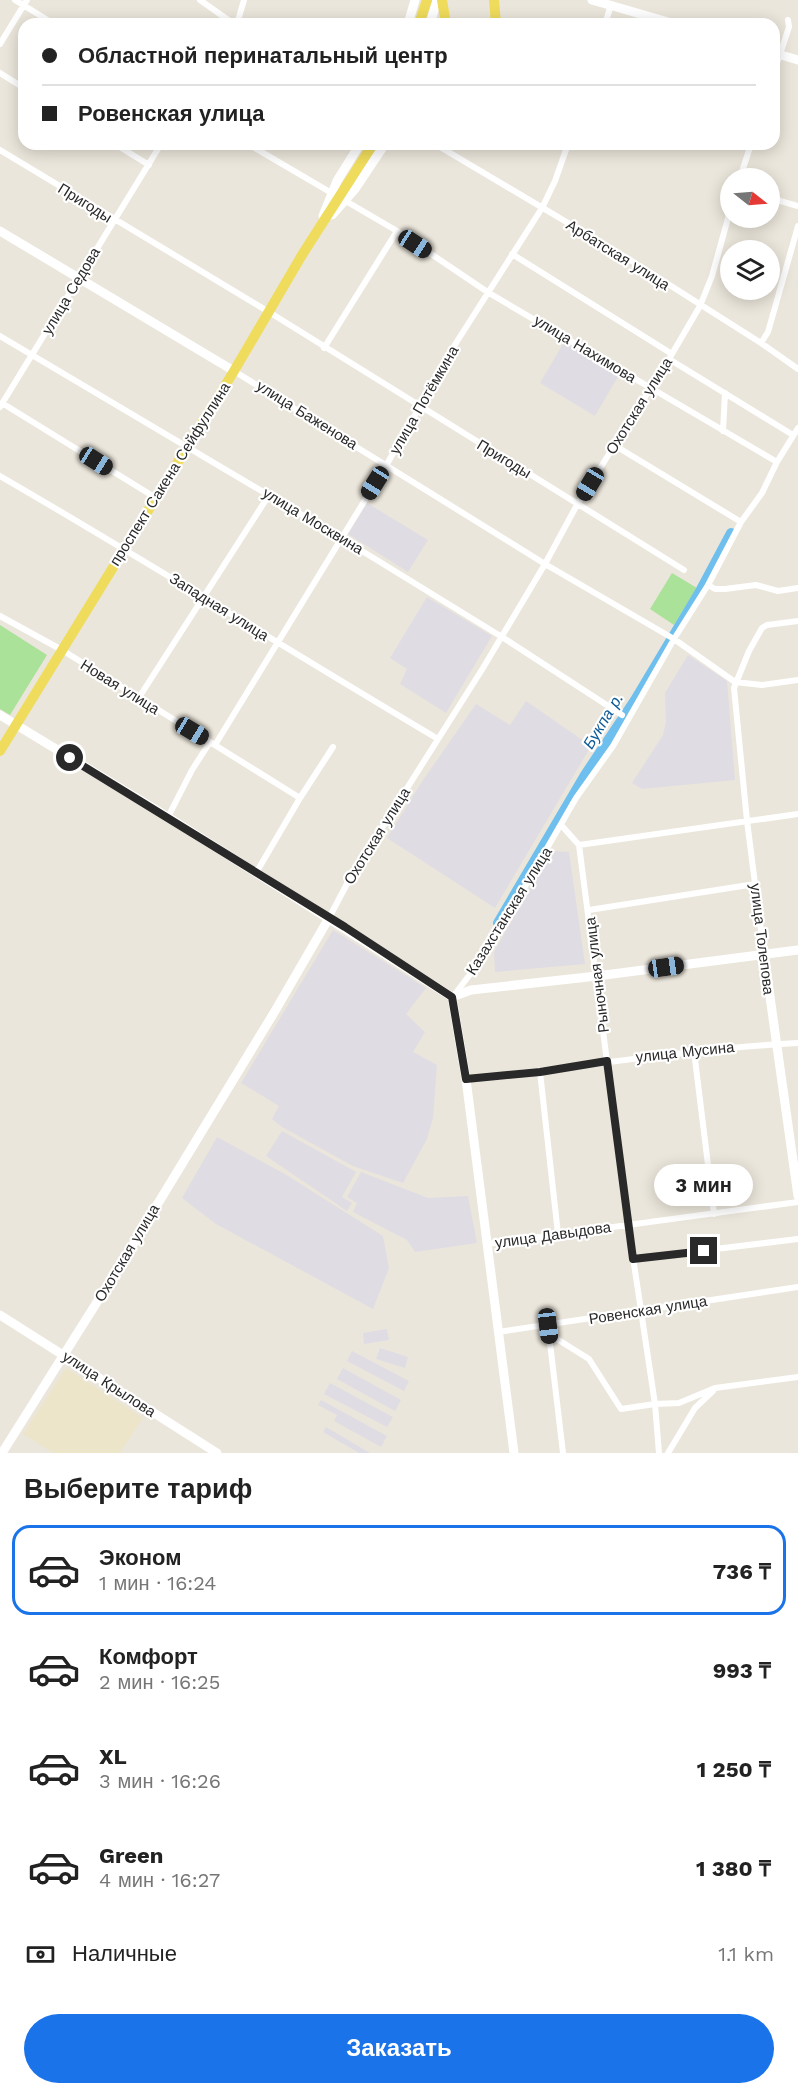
<!DOCTYPE html>
<html lang="ru">
<head>
<meta charset="utf-8">
<style>
  body { margin:0; font-family:"Work Sans",sans-serif; background:#f6f6f6; color:#222; height:100vh; display:flex; flex-direction:column; font-size:22px; white-space:nowrap }
  * { box-sizing:border-box; margin:0 }
  p { font-size:20px; color:#767676 }
  .icon { flex:none; width:33px; height:33px; fill:none; stroke:currentColor; stroke-width:2; stroke-linecap:round; stroke-linejoin:round }
  .map { position:relative; height:1453px; overflow:hidden }
  .details { display:flex; flex-direction:column; background:#fff; flex:1 }
  .details>* { flex:none }
  .hud { position:absolute; left:18px; top:18px; width:762px; height:132px; border-radius:18px; box-shadow:0 3px 15px #0003; display:grid; align-content:center; height:132px; padding:0 24px; background:#fff }
  .needle { width:39px; rotate:107deg }
  .tools { position:absolute; left:720px; top:168px; display:grid; gap:12px }
  .tools a { display:grid; place-items:center; width:60px; height:60px; border-radius:50%; background:#fff; box-shadow:0 3px 15px #0003; font-size:30px }
  .end { position:absolute; width:27px; height:27px; margin:-14px; border:8px solid #292929; background:#fff; box-shadow:0 0 0 3px #fff }
  .from { border-radius:50% }
  .bubble { position:absolute; height:42px; border-radius:21px; background:#fff; box-shadow:0 3px 15px #0003; font-size:20px; font-weight:700; line-height:42px; text-align:center }
  .car { position:absolute; width:18px; height:36px; margin:-18px -9px; border-radius:8px; box-shadow:0 0 4px 2px #0007; background:linear-gradient(#222 24%,#8ab4d8 0 40%,#222 0 76%,#8ab4d8 0 86%,#222 0) }
  .hud b { display:flex; align-items:center; gap:21px; height:57px; font-size:22px }
  .hud b+b { border-top:2px solid #e0e0e0 }
  .hud i { width:15px; height:15px; background:#222 }
  ul { padding:0; list-style:none }
  li { display:flex; align-items:center; gap:18px; height:90px; margin:0 12px 9px; padding:0 12px; border:3px solid transparent; border-radius:18px }
  li div { flex:1 }
  li b { display:block; font-size:22px }
  li em { font-style:normal; font-weight:700 }
  li.selected { border-color:#1a73e8 }
  li>.icon { width:54px; height:54px; stroke-width:1.5 }
  h2 { padding:0 24px; font-size:27px; line-height:72px }
  .pay { display:flex; align-items:center; gap:15px; height:66px; padding:0 24px; font-size:22px }
  .pay p { margin-inline-start:auto }
  .primary-button { display:flex; gap:12px; margin-top:auto; padding:12px 24px }
  .primary-button a { flex:1; height:69px; border-radius:36px; background:#1a73e8; color:#fff; font-size:24px; font-weight:700; line-height:69px; text-align:center }
  .map>svg:first-child { display:block }
  .industrial { fill:#dfdce4 }
  .education { fill:#ede5ca }
  .green { fill:#a9e298 }
  .lines { fill:none; stroke-linecap:round; stroke-linejoin:round }
  .river { stroke:#6ebfed; stroke-width:10 }
  .street { stroke:#fff; stroke-width:6 }
  .secondary { stroke:#fff; stroke-width:9 }
  .primary { stroke:#efdc5c; stroke-width:10 }
  .route { stroke:#292929; stroke-width:8 }
  .labels { text-anchor:middle; dominant-baseline:central; stroke-width:4.5; stroke-linejoin:round; paint-order:stroke }
  .street-label { font-size:15px; fill:#292929; stroke:#fff }
  .water-label { font-size:16px; font-style:italic; fill:#0e5b98; stroke:#fff }
</style>
</head>
<body>
<div class="map">
<svg width="798" height="1453" viewBox="0 0 798 1453">
  <rect width="100%" height="100%" fill="#ebe6db"/>
  <path class="industrial" d="M564 342 619 375 595 416 540 383Z
    M367 503 428 540 408 572 348 534Z
    M427 597 492 636 446 713 400 684 407 669 390 658Z
    M688 655 727 681 735 780 642 789 632 783 663 735 666 722 665 693Z
    M526 701 591 746 495 908 387 838 421 783 476 704 510 725Z
    M551 851 569 852 585 964 495 972 494 952Z
    M333 930 426 988 406 1014 425 1032 413 1052 437 1065 433 1118 427 1139 403 1183 353 1166 282 1127 272 1119 279 1106 241 1083Z
    M282 1131 356 1172 342 1197 352 1203 347 1211 266 1156Z
    M217 1137 285 1174 383 1236 389 1268 373 1309 216 1224 182 1198Z
    M361 1172 428 1198 468 1196 477 1243 415 1252 407 1240 353 1212 357 1203 347 1197Z
    M387 1329 389 1340 364 1344 363 1333Z
    M380 1348 408 1357 405 1368 376 1359Z
    M352 1351 409 1381 404 1391 347 1361Z
    M343 1368 401 1400 395 1411 337 1379Z
    M330 1383 393 1417 387 1427 324 1394Z
    M321 1400 387 1436 381 1447 334 1421 337 1415 318 1405Z
    M326 1427 370 1453H359L323 1432Z"/>
  <path class="education" d="M66 1368 143 1418 120 1453H53L23 1434Z"/>
  <path class="green" d="M672 573 697 588 674 625 650 609Z
    M0 625 47 655 10 715 0 709Z"/>
  <g class="lines">
    <path class="river" d="M498 923 585 775 635 700 699 593 731 533"/>
    <path class="street" d="M15 0 54 24
      M200 0 234 24
      M237 24 244 0
      M605 24 611 5
      M0 44 27 0
      M774 72 789 27 788 20
      M0 73 24 88
      M115 144 149 165
      M248 144 335 195
      M435 144 627 258 761 343 798 369
      M0 150 269 312 684 570
      M740 178 751 144
      M770 198 798 206
      M344 200 397 231 489 293 777 462
      M512 254 672 354
      M0 336 341 538 502 637 622 715
      M761 343 768 332 798 226
      M324 348 397 231
      M669 359 793 435
      M234 371 545 564 674 639 735 682 762 685 798 680
      M2 403 156 498
      M0 407 161 144
      M723 431 725 393
      M614 445 741 522
      M0 476C147 561 291 652 438 739
      M708 585 715 589H725L756 585 778 591 798 588
      M0 616 62 650 300 798
      M138 699 269 495
      M215 745 387 464 456 343 542 208 555 181 568 144
      M168 817 192 770 210 742
      M562 826 579 845 628 1224 655 1404 659 1453
      M579 845 798 814
      M256 873 300 798 333 747
      M589 910 755 884
      M329 918 349 880 483 668 545 564 578 503 669 359 700 306 712 276 730 211
      M764 954 747 821 734 688 749 651 762 628 767 625 798 621
      M455 994 487 952 576 798 613 746 674 639 708 585 741 522 762 493 777 462 798 428
      M694 1051 714 1214
      M540 1072 558 1234
      M466 1079C577 1068 686 1049 798 1043
      M487 1244 798 1202
      M633 1259 798 1239
      M498 1332 798 1287
      M563 1453 548 1326 557 1339 589 1359 621 1409 655 1404 679 1403 715 1388 798 1377
      M668 1453 695 1408 713 1391"/>
    <path class="secondary" d="M592 0 675 24
      M408 24 415 0
      M430 24 437 0
      M774 53 798 60
      M332 215 355 189 385 144
      M323 216 337 181 360 144
      M0 231 234 371
      M0 715 168 817 452 997
      M764 954 798 1196
      M452 997 466 1079 514 1453
      M452 997 471 990 597 976 798 950
      M0 1315 217 1453
      M2 1453 126 1256 275 1011 329 918"/>
    <path class="primary" d="M442 0 446 24
      M494 0 496 24
      M419 24 427 0
      M0 751 234 371 302 255 373 144"/>
  </g>
  <g class="lines">
    <path class="route" d="M70 758 345 927 452 997 466 1079 540 1072 607 1061 633 1259 704 1251"/>
  </g>
  <g class="labels">
    <g class="street-label">
      <text transform="translate(85 203) rotate(32)">Пригоды</text>
      <text transform="translate(618 255) rotate(32)">Арбатская улица</text>
      <text transform="translate(71 291) rotate(-59)">улица Седова</text>
      <text transform="translate(585 349) rotate(31)">улица Нахимова</text>
      <text transform="translate(424 400) rotate(-60)">улица Потёмкина</text>
      <text transform="translate(639 406) rotate(-58)">Охотская улица</text>
      <text transform="translate(307 415) rotate(32)">улица Баженова</text>
      <text transform="translate(504 459) rotate(31)">Пригоды</text>
      <text transform="translate(170 474) rotate(-58)">проспект Сакена Сейфуллина</text>
      <text transform="translate(313 521) rotate(31)">улица Москвина</text>
      <text transform="translate(219 607) rotate(32)">Западная улица</text>
      <text transform="translate(120 687) rotate(32)">Новая улица</text>
      <text transform="translate(377 836) rotate(-58)">Охотская улица</text>
      <text transform="translate(509 911) rotate(-58)">Казахстанская улица</text>
      <text transform="translate(762 939) rotate(83)">улица Толепова</text>
      <text transform="translate(597 975) rotate(-97)">Рыночная улица</text>
      <text transform="translate(685 1052) rotate(-6)">улица Мусина</text>
      <text transform="translate(553 1235) rotate(-8)">улица Давыдова</text>
      <text transform="translate(127 1253) rotate(-59)">Охотская улица</text>
      <text transform="translate(648 1310) rotate(-9)">Ровенская улица</text>
      <text transform="translate(109 1384) rotate(33)">улица Крылова</text>
    </g>
    <g class="water-label">
      <text transform="translate(603 721) rotate(-59)">Букпа р.</text>
    </g>
  </g>
</svg>
<div class="tools">
<a><svg class="needle" viewBox="-14 -14 28 28"><path d="M0-13l5 13h-10z" fill="#e53935"/><path d="M0 13l5-13h-10z" fill="#767676"/></svg></a>
<a><svg class="icon" aria-label="layers" viewBox="0 0 24 24"><path d="M12 4l9 5-9 5-9-5zM3 14l9 5 9-5"/></svg></a>
</div>
<i class="end from" style="left:70px;top:758px"></i>
<i class="end" style="left:704px;top:1251px"></i>
<div class="bubble" style="left:654px;top:1164px;width:99px">3 мин</div>
<i class="car" style="left:415px;top:244px;rotate:123deg"></i>
<i class="car" style="left:96px;top:461px;rotate:122deg"></i>
<i class="car" style="left:375px;top:483px;rotate:212deg"></i>
<i class="car" style="left:590px;top:484px;rotate:211deg"></i>
<i class="car" style="left:192px;top:731px;rotate:121deg"></i>
<i class="car" style="left:666px;top:967px;rotate:82deg"></i>
<i class="car" style="left:548px;top:1326px;rotate:173deg"></i>
<div class="hud">
<b><i class="from"></i>Областной перинатальный центр</b>
<b><i></i>Ровенская улица</b>
</div>
</div>
<section class="details">
<h2>Выберите тариф</h2>
<ul>
<li class="selected"><svg class="icon" aria-label="car" viewBox="0 0 24 24"><path d="M5 17H2v-5l4-1 3-4h7l3 4 3 1v5h-3M9 17h6M6 11h13"/><circle cx="7" cy="17" r="2"/><circle cx="17" cy="17" r="2"/></svg><div><b>Эконом</b><p>1 мин · 16:24</p></div><em>736 ₸</em></li>
<li><svg class="icon" aria-label="car" viewBox="0 0 24 24"><path d="M5 17H2v-5l4-1 3-4h7l3 4 3 1v5h-3M9 17h6M6 11h13"/><circle cx="7" cy="17" r="2"/><circle cx="17" cy="17" r="2"/></svg><div><b>Комфорт</b><p>2 мин · 16:25</p></div><em>993 ₸</em></li>
<li><svg class="icon" aria-label="car" viewBox="0 0 24 24"><path d="M5 17H2v-5l4-1 3-4h7l3 4 3 1v5h-3M9 17h6M6 11h13"/><circle cx="7" cy="17" r="2"/><circle cx="17" cy="17" r="2"/></svg><div><b>XL</b><p>3 мин · 16:26</p></div><em>1 250 ₸</em></li>
<li><svg class="icon" aria-label="car" viewBox="0 0 24 24"><path d="M5 17H2v-5l4-1 3-4h7l3 4 3 1v5h-3M9 17h6M6 11h13"/><circle cx="7" cy="17" r="2"/><circle cx="17" cy="17" r="2"/></svg><div><b>Green</b><p>4 мин · 16:27</p></div><em>1 380 ₸</em></li>
</ul>
<div class="pay"><svg class="icon" aria-label="cash" viewBox="0 0 24 24"><path d="M3 7h18v10H3z"/><circle cx="12" cy="12" r="2"/></svg>Наличные<p>1.1 km</p></div>
<div class="primary-button"><a>Заказать</a></div>
</section>
</body>
</html>
